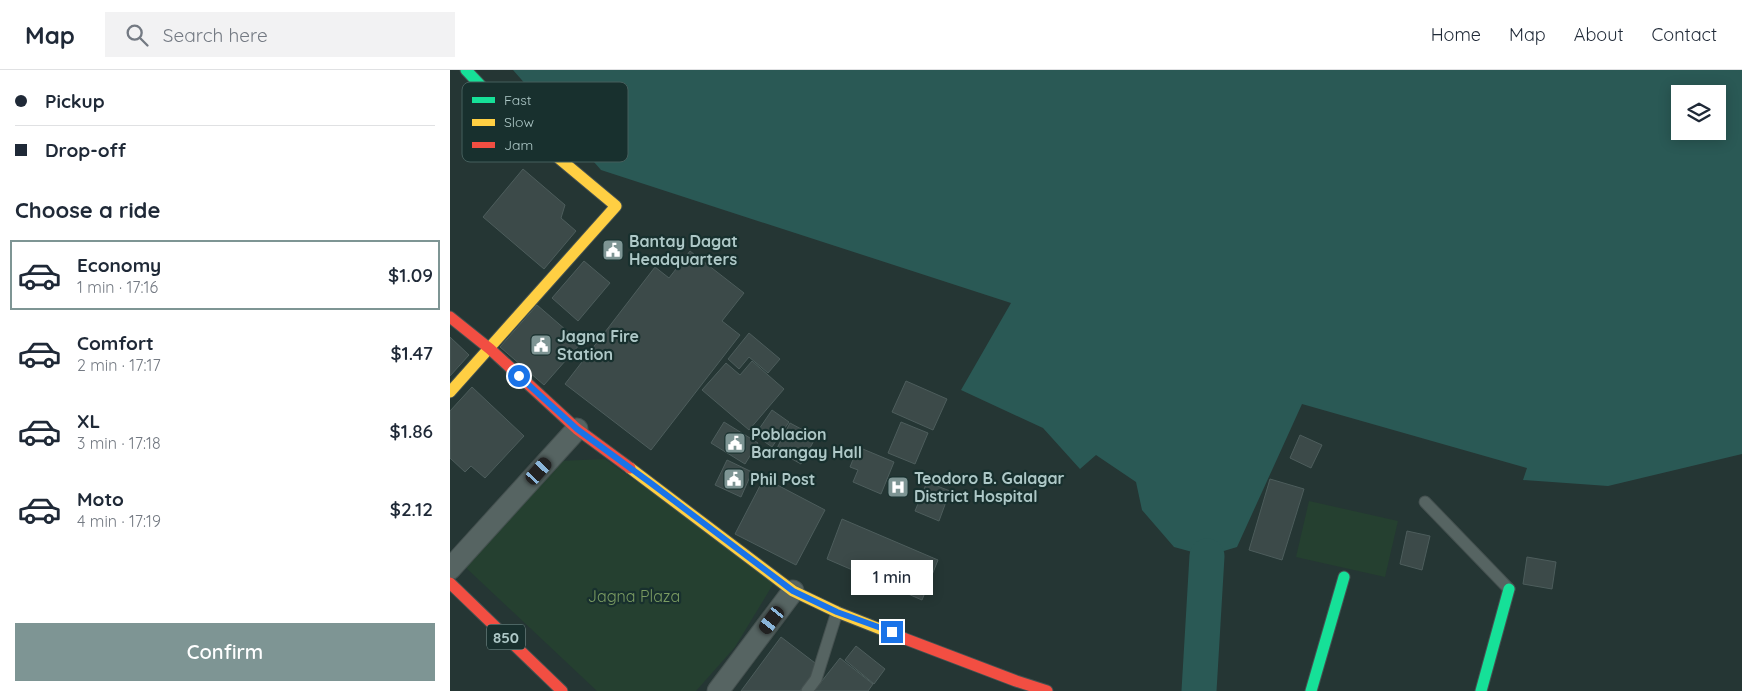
<!DOCTYPE html>
<html lang="en">
<head>
<meta charset="utf-8">
<style>
  body { margin:0; font-family:Quicksand,sans-serif; background:#f2f2f3; color:#1f2937; height:100vh; display:flex; flex-direction:column; font-size:19px; white-space:nowrap }
  * { box-sizing:border-box; margin:0 }
  p { font-size:16px; color:#747a83 }
  .icon { flex:none; width:28px; height:28px; fill:none; stroke:currentColor; stroke-width:2; stroke-linecap:round; stroke-linejoin:round }
  .map { position:relative; flex:1; overflow:hidden }
  .sheet { display:flex; flex-direction:column; background:#fff; width:450px }
  .sheet>* { flex:none }
  .guide { display:grid; align-content:center; height:110px; padding:0 15px; background:#fff }
  .tools { position:absolute; left:1221px; top:15px; display:grid; gap:10px }
  .tools a { display:grid; place-items:center; width:55px; height:55px; border-radius:0px; background:#fff; box-shadow:0 2px 12px #0003; font-size:25px }
  .end { position:absolute; width:22px; height:22px; margin:-11px; border:6px solid #1a73e8; background:#fff; box-shadow:0 0 0 2px #fff }
  .from { border-radius:50% }
  .bubble { position:absolute; height:35px; border-radius:0px; background:#fff; box-shadow:0 2px 12px #0003; font-size:16px; font-weight:600; line-height:35px; text-align:center }
  .car { position:absolute; width:15px; height:30px; margin:-15px -8px; border-radius:6px; box-shadow:0 0 4px 1px #0007; background:linear-gradient(#222 24%,#8ab4d8 0 40%,#222 0 76%,#8ab4d8 0 86%,#222 0) }
  .guide b { display:flex; align-items:center; gap:18px; height:48px; font-size:19px }
  .guide b+b { border-top:1px solid #e0e1e3 }
  .guide i { width:12px; height:12px; background:#1f2937 }
  ul { padding:0; list-style:none }
  li { display:flex; align-items:center; gap:15px; height:70px; margin:0 10px 8px; padding:0 5px; border:2px solid transparent; border-radius:0px }
  li div { flex:1 }
  li b { display:block; font-size:19px }
  li em { font-style:normal; font-weight:600 }
  li.on { border-color:#7e9594 }
  li>.icon { width:45px; height:45px; stroke-width:1.5 }
  h2 { padding:0 15px; font-size:22px; line-height:60px }
  .primary-button { display:flex; gap:10px; margin-top:auto; padding:10px 15px }
  .primary-button a { flex:1; height:58px; border-radius:0px; background:#7e9594; color:#fff; font-size:20px; font-weight:600; line-height:58px; text-align:center }
  header { display:flex; align-items:center; gap:30px; box-sizing:border-box; height:70px; padding:0 25px; background:#fff; border-bottom:1px solid #e0e1e3 }
  header strong { font-size:24px }
  nav { display:flex; gap:28px; margin-inline-start:auto; font-size:18px }
  .search { width:350px; height:45px; background:#f2f2f3; display:flex; align-items:center; gap:12px; box-sizing:border-box; padding:0 18px; border-radius:0px; color:#747a83; font-size:19px }
  main { display:flex; flex:1; min-height:0 }
  .map>svg:first-child { display:block }
  .green { fill:#254030 }
  .water { fill:#2a5955; fill-rule:evenodd }
  .lines { fill:none; stroke-linecap:round; stroke-linejoin:round }
  .river { stroke:#2a5955; stroke-width:35 }
  .building { fill:#3c4a49; stroke:#4d5d5c }
  .lane-casing { stroke:#455150; stroke-width:13 }
  .street-casing { stroke:#455150; stroke-width:23 }
  .fast-casing { stroke:#455150; stroke-width:13 }
  .slow-casing { stroke:#455150; stroke-width:13 }
  .jam-casing { stroke:#455150; stroke-width:13 }
  .lane { stroke:#566462; stroke-width:11 }
  .street { stroke:#566462; stroke-width:21 }
  .fast { stroke:#16e098; stroke-width:11 }
  .slow { stroke:#ffcf43; stroke-width:11 }
  .jam { stroke:#f24e42; stroke-width:11 }
  .route { stroke:#1a73e8; stroke-width:6 }
  .labels { text-anchor:middle; dominant-baseline:central; stroke-width:4.5; stroke-linejoin:round; paint-order:stroke }
  .shield { fill:#18302e; stroke:#819a99; stroke-width:1 }
  .shield-label { font-size:15px; font-weight:bold; fill:#aec8c7 }
  .poi-label { font-size:16px; font-weight:bold; fill:#aec8c7; stroke:#18302e; text-anchor:start }
  .park-label { font-size:16px; fill:#7b9c62; stroke:#18302e }
  .key { fill:#18302e; stroke:#455e5c; stroke-width:1 }
  .key-label { font-size:14px; fill:#aec8c7 }
</style>
</head>
<body>
<header>
<strong>Map</strong>
<div class="search"><svg class="icon" aria-label="search" viewBox="0 0 24 24"><circle cx="10" cy="10" r="6"/><path d="M15 15l6 6"/></svg>Search here</div>
<nav><a>Home</a><a>Map</a><a>About</a><a>Contact</a></nav>
</header>
<main>
<section class="sheet">
<div class="guide">
<b><i class="from"></i>Pickup</b>
<b><i></i>Drop-off</b>
</div>
<h2>Choose a ride</h2>
<ul>
<li class="on"><svg class="icon" aria-label="car" viewBox="0 0 24 24"><path d="M5 17H2v-5l4-1 3-4h7l3 4 3 1v5h-3M9 17h6M6 11h13"/><circle cx="7" cy="17" r="2"/><circle cx="17" cy="17" r="2"/></svg><div><b>Economy</b><p>1 min · 17:16</p></div><em>$1.09</em></li>
<li><svg class="icon" aria-label="car" viewBox="0 0 24 24"><path d="M5 17H2v-5l4-1 3-4h7l3 4 3 1v5h-3M9 17h6M6 11h13"/><circle cx="7" cy="17" r="2"/><circle cx="17" cy="17" r="2"/></svg><div><b>Comfort</b><p>2 min · 17:17</p></div><em>$1.47</em></li>
<li><svg class="icon" aria-label="car" viewBox="0 0 24 24"><path d="M5 17H2v-5l4-1 3-4h7l3 4 3 1v5h-3M9 17h6M6 11h13"/><circle cx="7" cy="17" r="2"/><circle cx="17" cy="17" r="2"/></svg><div><b>XL</b><p>3 min · 17:18</p></div><em>$1.86</em></li>
<li><svg class="icon" aria-label="car" viewBox="0 0 24 24"><path d="M5 17H2v-5l4-1 3-4h7l3 4 3 1v5h-3M9 17h6M6 11h13"/><circle cx="7" cy="17" r="2"/><circle cx="17" cy="17" r="2"/></svg><div><b>Moto</b><p>4 min · 17:19</p></div><em>$2.12</em></li>
</ul>
<div class="primary-button"><a>Confirm</a></div>
</section>
<div class="map">
<svg width="1292" height="621" viewBox="0 0 1292 621">
  <rect width="100%" height="100%" fill="#253634"/>
  <path class="green" d="M155 389 325 511 285 577 246 621H147L12 494 109 391Z
    M859 431 948 451 935 507 846 487Z"/>
  <path class="water" d="M63 0H1292V384L1158 416 1073 410 1077 398 852 334 787 477 757 486 724 477 692 440 686 412 646 385 630 399 593 358 511 320 561 233 151 100ZM1230 24H1268V61H1230Z"/>
  <g class="lines">
    <path class="river" d="M749 621 757 486"/>
  </g>
  <path class="building" d="M73 99 115 135 111 148 126 161 94 199 33 147Z
    M240 181 294 223 272 251 290 265 201 380 115 314 205 197 219 208Z
    M134 191 160 213 128 251 102 228Z
    M87 235 131 273 94 315 50 277Z
    M299 263 330 289 318 303 299 287 289 299 278 289Z
    M0 267 19 285 0 306Z
    M302 291 334 319 299 360 252 320 276 293 290 305Z
    M456 311 497 329 483 360 442 342Z
    M22 317 74 366 35 408 21 396 15 402 0 388V341Z
    M322 340 339 352 322 377 305 365Z
    M274 352 308 373 295 394 261 373Z
    M451 352 478 363 465 394 438 383Z
    M340 353 366 367 351 394 326 380Z
    M850 365 872 375 861 398 840 388Z
    M408 377 444 392 431 424 403 412 408 400 400 397Z
    M277 390 302 402 291 427 265 415Z
    M314 408 375 440 346 495 285 464Z
    M820 409 854 419 832 490 799 480Z
    M477 412 500 421 489 451 465 441Z
    M392 449 488 490 472 530 377 489Z
    M957 461 980 466 972 500 950 494Z
    M1077 487 1106 492 1102 519 1073 514Z
    M331 567 369 596 350 621H291Z
    M406 576 435 599 424 614 395 590Z
    M390 588 423 614 418 621H364Z"/>
  <g class="lines">
    <g class="lane-casing">
      <path id="lane" d="M975 432 1059 519
        M357 621 366 609 387 542"/>
    </g>
    <g class="street-casing">
      <path id="street" d="M0 499 127 359
        M268 621 343 521"/>
    </g>
    <g class="fast-casing">
      <path id="fast" d="M16 0 51 37 81 65
        M861 621 894 507
        M1031 621 1059 519"/>
    </g>
    <g class="slow-casing">
      <path id="slow" d="M0 322 166 136 81 65
        M180 398 343 521 387 542 453 568"/>
    </g>
    <g class="jam-casing">
      <path id="jam" d="M0 247 40 279 127 359 180 398
        M0 513 112 621
        M453 568 566 611 597 621"/>
    </g>
    <use href="#lane" class="lane"/>
    <use href="#street" class="street"/>
    <use href="#fast" class="fast"/>
    <use href="#slow" class="slow"/>
    <use href="#jam" class="jam"/>
  </g>
  <g class="lines">
    <path class="route" d="M69 306 127 359 202 414 343 521 387 542 442 562"/>
  </g>
  <defs>
    <g id="civic-square" transform="scale(1.125)"><rect x="-9" y="-9" width="18" height="18" rx="4" fill="#7e9594" stroke="#18302e"/><path d="M-.6-6.5H3V-4.5H.6V-3L4-1V1h2V6H-6V1h2V-1L-.6-3ZM-1.2 2.5V6h2.4V2.5Z" fill="#fff"/></g>
    <g id="hospital-square" transform="scale(1.125)"><rect x="-9" y="-9" width="18" height="18" rx="4" fill="#7e9594" stroke="#18302e"/><path d="M-5-5h3v3.5h4V-5h3V5h-3V1.5h-4V5h-3Z" fill="#fff"/></g>
  </defs>
  <g fill-rule="evenodd">
    <use href="#civic-square" x="163" y="180"/>
    <use href="#civic-square" x="91" y="275"/>
    <use href="#civic-square" x="285" y="373"/>
    <use href="#civic-square" x="284" y="409"/>
    <use href="#hospital-square" x="448" y="417"/>
  </g>
  <g class="labels">
    <rect class="shield" x="37" y="554.5" width="38" height="25" rx="4"/>
    <g class="shield-label">
      <text x="56" y="567">850</text>
    </g>
    <g class="poi-label">
      <text x="179" y="171">Bantay Dagat<tspan x="179" dy="18">Headquarters</tspan></text>
      <text x="107" y="266">Jagna Fire<tspan x="107" dy="18">Station</tspan></text>
      <text x="301" y="364">Poblacion<tspan x="301" dy="18">Barangay Hall</tspan></text>
      <text x="464" y="408">Teodoro B. Galagar<tspan x="464" dy="18">District Hospital</tspan></text>
      <text x="300" y="409">Phil Post</text>
    </g>
    <g class="park-label">
      <text x="184" y="526">Jagna Plaza</text>
    </g>
  </g>
  <rect x="12" y="12" width="166" height="80" rx="8" class="key"/>
  <rect x="22" y="27" width="23" height="6" fill="#16e098"/>
  <rect x="22" y="49" width="23" height="7" fill="#ffcf43"/>
  <rect x="22" y="72" width="23" height="6" fill="#f24e42"/>
  <g class="key-label">
    <text x="54" y="35">Fast</text>
    <text x="54" y="57">Slow</text>
    <text x="54" y="80">Jam</text>
  </g>
</svg>
<div class="tools">
<a><svg class="icon" aria-label="layers" viewBox="0 0 24 24"><path d="M12 4l9 5-9 5-9-5zM3 14l9 5 9-5"/></svg></a>
</div>
<i class="end from" style="left:69px;top:306px"></i>
<i class="end" style="left:442px;top:562px"></i>
<div class="bubble" style="left:401px;top:490px;width:82px">1 min</div>
<i class="car" style="left:89px;top:401px;rotate:42deg"></i>
<i class="car" style="left:322px;top:550px;rotate:217deg"></i>
</div>
</main>
</body>
</html>
